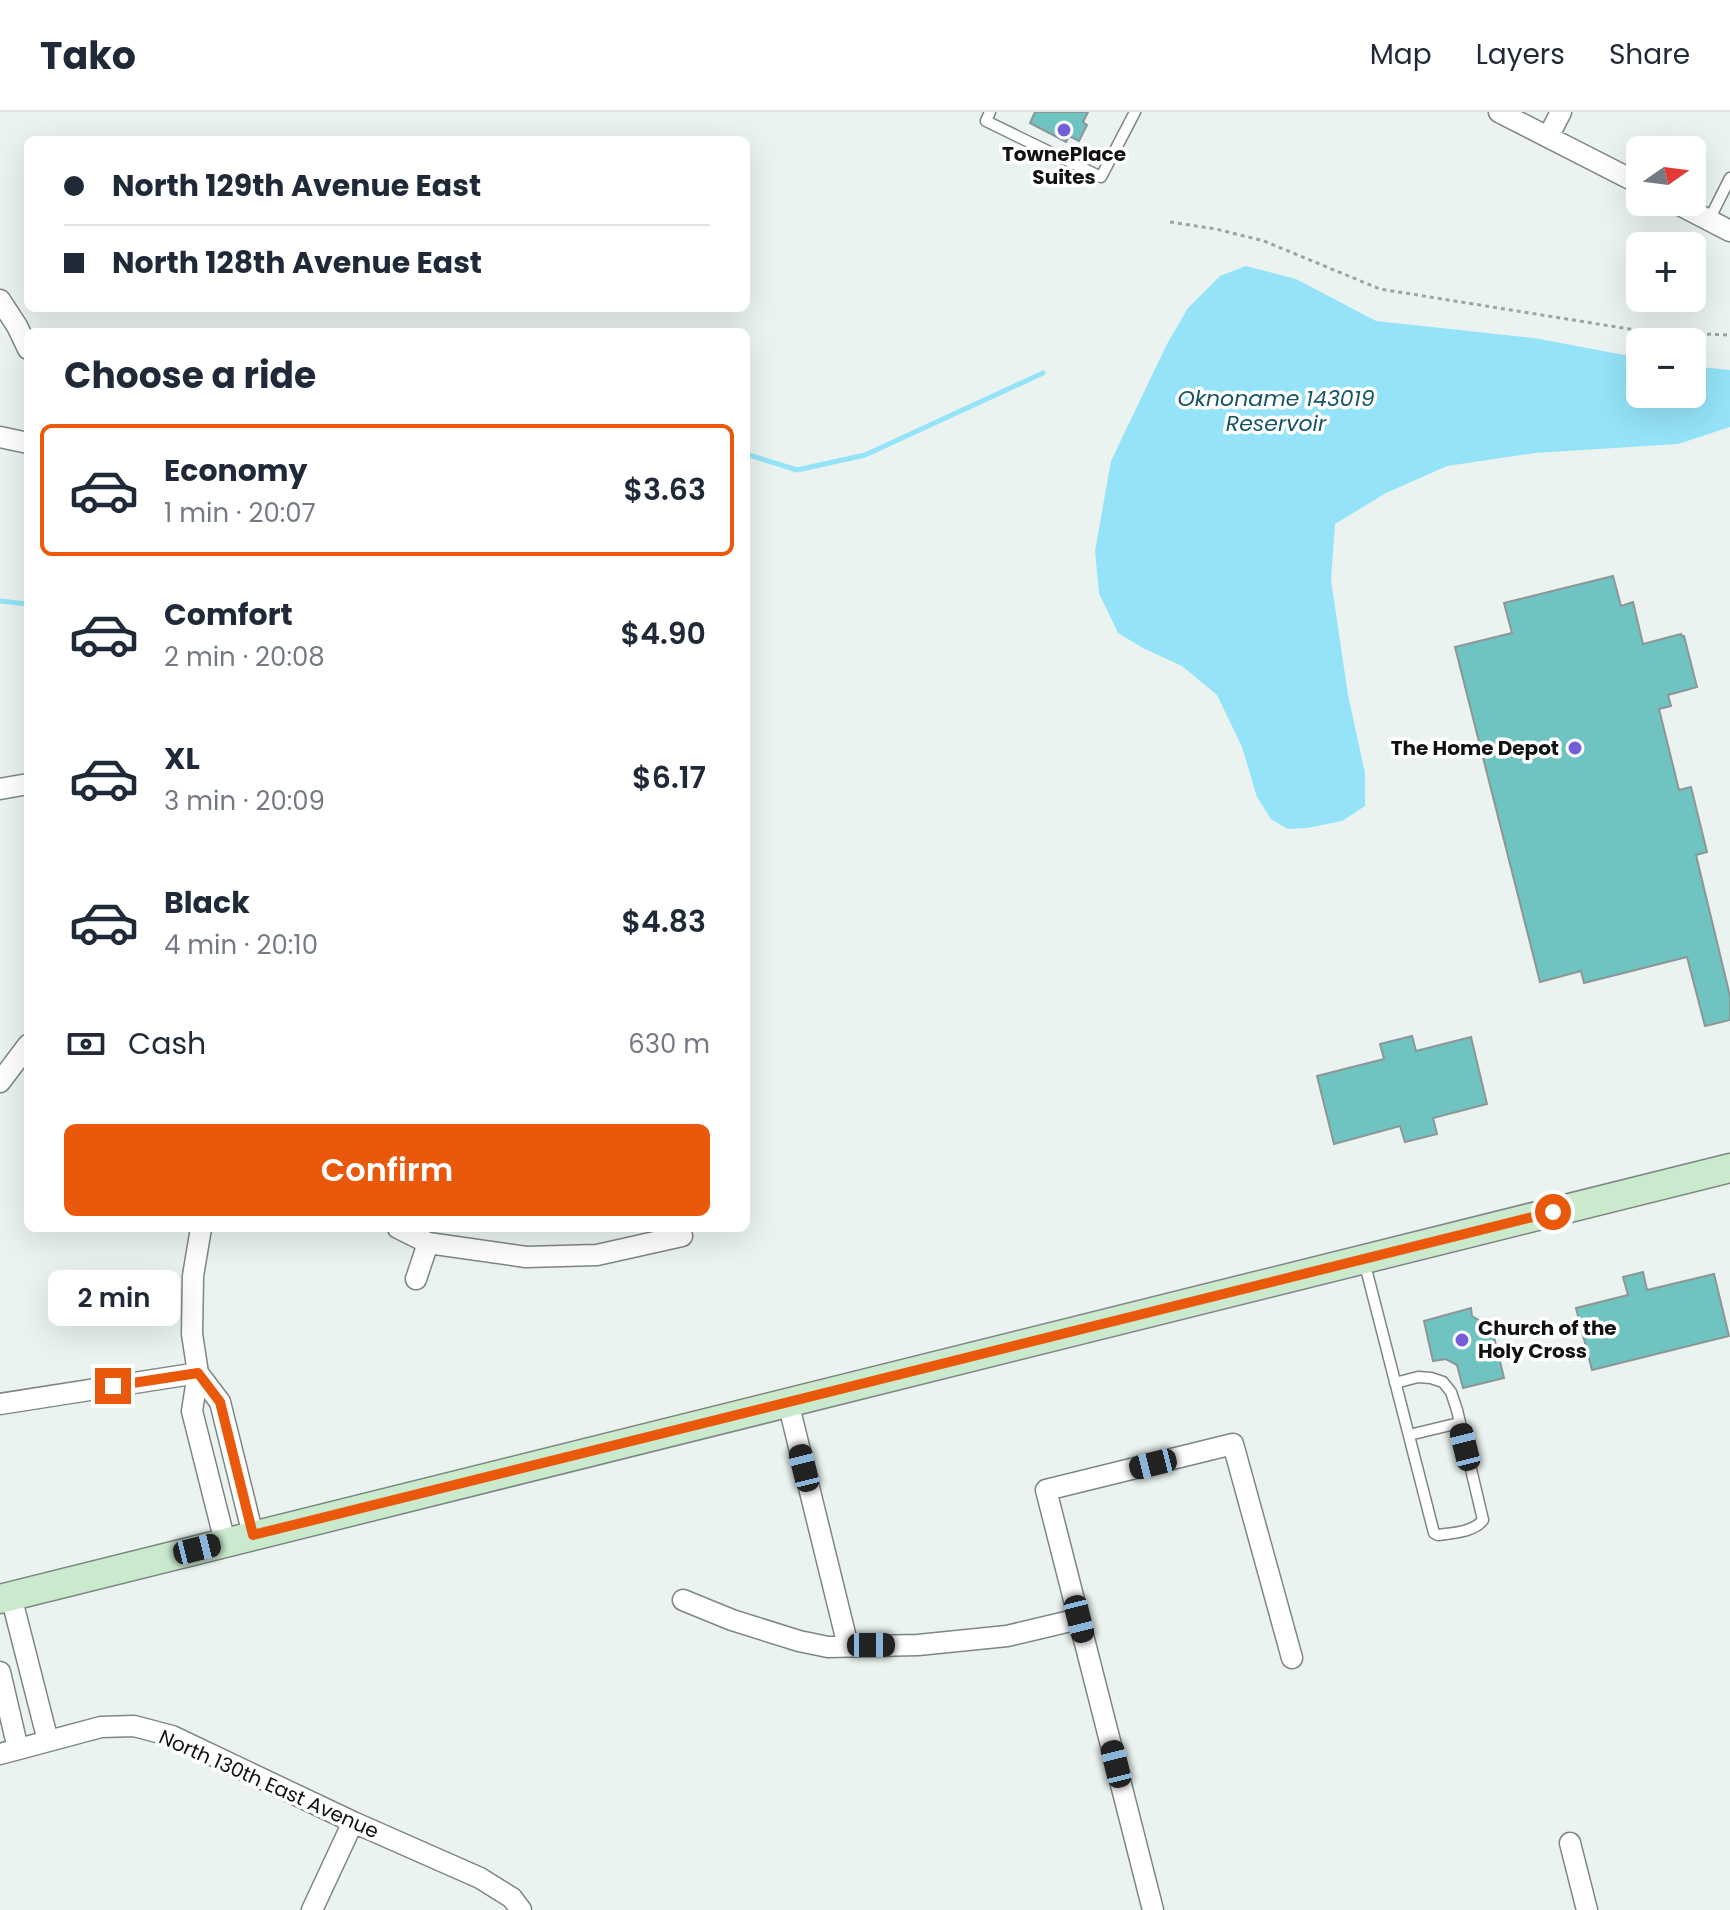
<!DOCTYPE html>
<html lang="en">
<head>
<meta charset="utf-8">
<style>
  body { margin:0; font-family:Poppins,sans-serif; background:#f2f2f3; color:#1f2937; height:100vh; display:flex; flex-direction:column; font-size:30px; white-space:nowrap }
  * { box-sizing:border-box; margin:0 }
  p { font-size:26px; color:#747a83 }
  .icon { flex:none; width:44px; height:44px; fill:none; stroke:currentColor; stroke-width:2; stroke-linecap:round; stroke-linejoin:round }
  .map { position:relative; flex:1; overflow:hidden }
  .drawer { position:absolute; left:24px; top:216px; width:726px; height:904px; display:flex; flex-direction:column; background:#fff; border-radius:12px; box-shadow:0 8px 32px #0002 }
  .drawer>* { flex:none }
  .top-card { position:absolute; left:24px; top:24px; width:726px; height:176px; border-radius:12px; box-shadow:0 8px 32px #0002; display:grid; align-content:center; height:176px; padding:0 40px; background:#fff }
  .needle { width:52px; rotate:76deg }
  .buttons { position:absolute; left:1626px; top:24px; display:grid; gap:16px }
  .buttons a { display:grid; place-items:center; width:80px; height:80px; border-radius:12px; background:#fff; box-shadow:0 8px 32px #0002; font-size:40px }
  .end { position:absolute; width:36px; height:36px; margin:-18px; border:10px solid #ea580c; background:#fff; box-shadow:0 0 0 4px #fff }
  .from { border-radius:50% }
  .bubble { position:absolute; height:56px; border-radius:12px; background:#fff; box-shadow:0 8px 32px #0002; font-size:26px; font-weight:600; line-height:56px; text-align:center }
  .car { position:absolute; width:24px; height:48px; margin:-24px -12px; border-radius:10px; box-shadow:0 0 6px 2px #0007; background:linear-gradient(#222 24%,#8ab4d8 0 40%,#222 0 76%,#8ab4d8 0 86%,#222 0) }
  .top-card b { display:flex; align-items:center; gap:28px; height:76px; font-size:30px }
  .top-card b+b { border-top:2px solid #e0e1e3 }
  .top-card i { width:20px; height:20px; background:#1f2937 }
  ul { padding:0; list-style:none }
  li { display:flex; align-items:center; gap:24px; height:132px; margin:0 16px 12px; padding:0 24px; border:4px solid transparent; border-radius:12px }
  li div { flex:1 }
  li b { display:block; font-size:30px }
  li em { font-style:normal; font-weight:600 }
  li.on { border-color:#ea580c }
  li>.icon { width:72px; height:72px; stroke-width:1.5 }
  h2 { padding:0 40px; font-size:36px; line-height:96px }
  .pay { display:flex; align-items:center; gap:20px; height:88px; padding:0 40px; font-size:30px }
  .pay p { margin-inline-start:auto }
  .primary-button { display:flex; gap:16px; margin-top:auto; padding:16px 40px }
  .primary-button a { flex:1; height:92px; border-radius:12px; background:#ea580c; color:#fff; font-size:32px; font-weight:600; line-height:92px; text-align:center }
  header { display:flex; align-items:center; gap:48px; box-sizing:border-box; height:112px; padding:0 40px; background:#fff; border-bottom:2px solid #e0e1e3 }
  header strong { font-size:38px }
  nav { display:flex; gap:44px; margin-inline-start:auto; font-size:28px }
  .map>svg:first-child { display:block }
  .water { fill:#94e3f8 }
  .lines { fill:none; stroke-linecap:round; stroke-linejoin:round }
  .stream { stroke:#94e3f8; stroke-width:5 }
  .building { fill:#6fc4c1; stroke:#8d9696; stroke-width:2 }
  .lane-casing { stroke:#7e8683; stroke-width:13 }
  .street-casing { stroke:#7e8683; stroke-width:23 }
  .secondary-casing { stroke:#7e8683; stroke-width:31 }
  .path { stroke:#9da4a0; stroke-width:3; stroke-dasharray:4 4; stroke-linecap:butt }
  .lane { stroke:#fff; stroke-width:10 }
  .street { stroke:#fff; stroke-width:20 }
  .secondary { stroke:#cae9cd; stroke-width:28 }
  .route { stroke:#ea580c; stroke-width:10 }
  .poi-dot { fill:#745ed8; stroke:#fff; stroke-width:3 }
  .labels { text-anchor:middle; dominant-baseline:central; stroke-width:7; stroke-linejoin:round; paint-order:stroke }
  .poi-label { font-size:20px; font-weight:bold; fill:#101311; stroke:#fff }
  .street-label { font-size:20px; fill:#101311; stroke:#fff }
  .water-label { font-size:22px; font-style:italic; fill:#135664; stroke:#fff }
</style>
</head>
<body>
<header>
<strong>Tako</strong>
<nav><a>Map</a><a>Layers</a><a>Share</a></nav>
</header>
<div class="map">
<svg width="1730" height="1798" viewBox="0 0 1730 1798">
  <rect width="100%" height="100%" fill="#eaf3ef"/>
  <path class="water" d="M1246 154 1296 167 1376 209 1534 226 1640 246V282H1692V254L1730 258V315L1678 332 1535 341 1447 354 1386 381 1335 412 1331 468 1348 583 1365 661V694L1342 709 1307 716 1288 717 1271 707 1257 685 1242 635 1217 583 1182 554 1143 536 1118 521 1099 481 1095 439 1111 349 1167 232 1188 196 1220 164Z"/>
  <g class="lines">
    <path class="stream" d="M746 342 797 358 865 343 1043 261
      M0 489 28 492"/>
  </g>
  <path class="building" d="M1035 0H1088L1083 10 1087 13 1079 29 1069 24 1066 30 1030 11Z
    M1613 464 1621 494 1633 490 1643 532 1681 522 1682 524H1684L1697 575 1668 583 1671 594 1659 597 1679 678 1691 675 1707 740 1696 743 1730 884V908L1705 914 1687 845 1584 871 1581 859 1540 870 1455 535 1512 521 1504 491Z
    M1412 924 1416 939 1471 925 1487 992 1433 1006 1437 1022 1405 1030 1400 1014 1334 1032 1317 964 1384 947 1380 932Z
    M1643 1160 1647 1178 1714 1162 1729 1224 1592 1258 1576 1196 1628 1183 1623 1165Z
    M1471 1196 1472 1204 1482 1210 1490 1208 1504 1266 1463 1276 1457 1253 1446 1247 1433 1249 1424 1209Z"/>
  <g class="lines">
    <g class="lane-casing">
      <path id="lane" d="M990 0 986 9 1101 65 1135 0
        M1709 108 1730 66
        M1364 1149 1434 1421 1438 1423C1453 1421 1474 1420 1483 1408L1457 1298 1451 1280 1443 1270 1431 1266 1418 1265 1395 1271
        M1409 1323 1459 1311"/>
    </g>
    <g class="street-casing">
      <path id="street" d="M1499 0 1640 72
        M1548 25 1561 0
        M1674 90 1730 119
        M0 188 17 214 28 237
        M0 325 28 331
        M0 677 28 672
        M0 970 28 933
        M201 1116 193 1164 192 1222 198 1261 192 1299 225 1430
        M398 1116 428 1131 526 1145 597 1143 682 1124 680 1116
        M416 1167 428 1131
        M198 1261 220 1290 253 1423
        M788 1290 848 1534
        M0 1292 198 1261
        M11 1484 48 1629
        M683 1488 732 1508 799 1529 828 1535 918 1533 1007 1524 1079 1507
        M0 1560 18 1637
        M0 1642 101 1615 134 1614 172 1624 353 1710 480 1766 512 1786 521 1798
        M1570 1731 1587 1798
        M312 1798 353 1710
        M1153 1798 1046 1378 1233 1332 1292 1546"/>
    </g>
    <g class="secondary-casing">
      <path id="secondary" d="M0 1487 1730 1056"/>
    </g>
    <path class="path" d="M1170 110 1216 117 1264 129 1380 177 1648 220 1730 223"/>
    <use href="#lane" class="lane"/>
    <use href="#street" class="street"/>
    <use href="#secondary" class="secondary"/>
  </g>
  <g class="lines">
    <path class="route" d="M113 1274 198 1261 220 1290 253 1423 1553 1100"/>
  </g>
  <g class="poi-dot">
    <circle cx="1064" cy="18" r="8"/>
    <circle cx="1575" cy="636" r="8"/>
    <circle cx="1462" cy="1228" r="8"/>
  </g>
  <g class="labels">
    <g class="poi-label">
      <text x="1064" y="42">TownePlace<tspan x="1064" dy="23">Suites</tspan></text>
      <text x="1559" y="636" text-anchor="end">The Home Depot</text>
      <text x="1478" y="1216" text-anchor="start">Church of the<tspan x="1478" dy="23">Holy Cross</tspan></text>
    </g>
    <g class="street-label">
      <text transform="translate(269 1672) rotate(24)">North 130th East Avenue</text>
    </g>
    <g class="water-label">
      <text x="1276" y="286">Oknoname 143019<tspan x="1276" dy="25">Reservoir</tspan></text>
    </g>
  </g>
</svg>
<div class="buttons">
<a><svg class="needle" viewBox="-14 -14 28 28"><path d="M0-13l5 13h-10z" fill="#e53935"/><path d="M0 13l5-13h-10z" fill="#747a83"/></svg></a>
<a>+</a>
<a>−</a>
</div>
<i class="end from" style="left:1553px;top:1100px"></i>
<i class="end" style="left:113px;top:1274px"></i>
<div class="bubble" style="left:48px;top:1158px;width:132px">2 min</div>
<i class="car" style="left:1465px;top:1335px;rotate:346deg"></i>
<i class="car" style="left:1153px;top:1352px;rotate:256deg"></i>
<i class="car" style="left:804px;top:1356px;rotate:346deg"></i>
<i class="car" style="left:197px;top:1437px;rotate:76deg"></i>
<i class="car" style="left:1079px;top:1507px;rotate:166deg"></i>
<i class="car" style="left:871px;top:1533px;rotate:90deg"></i>
<i class="car" style="left:1116px;top:1652px;rotate:346deg"></i>
<div class="top-card">
<b><i class="from"></i>North 129th Avenue East</b>
<b><i></i>North 128th Avenue East</b>
</div>
<section class="drawer">
<h2>Choose a ride</h2>
<ul>
<li class="on"><svg class="icon" aria-label="car" viewBox="0 0 24 24"><path d="M5 17H2v-5l4-1 3-4h7l3 4 3 1v5h-3M9 17h6M6 11h13"/><circle cx="7" cy="17" r="2"/><circle cx="17" cy="17" r="2"/></svg><div><b>Economy</b><p>1 min · 20:07</p></div><em>$3.63</em></li>
<li><svg class="icon" aria-label="car" viewBox="0 0 24 24"><path d="M5 17H2v-5l4-1 3-4h7l3 4 3 1v5h-3M9 17h6M6 11h13"/><circle cx="7" cy="17" r="2"/><circle cx="17" cy="17" r="2"/></svg><div><b>Comfort</b><p>2 min · 20:08</p></div><em>$4.90</em></li>
<li><svg class="icon" aria-label="car" viewBox="0 0 24 24"><path d="M5 17H2v-5l4-1 3-4h7l3 4 3 1v5h-3M9 17h6M6 11h13"/><circle cx="7" cy="17" r="2"/><circle cx="17" cy="17" r="2"/></svg><div><b>XL</b><p>3 min · 20:09</p></div><em>$6.17</em></li>
<li><svg class="icon" aria-label="car" viewBox="0 0 24 24"><path d="M5 17H2v-5l4-1 3-4h7l3 4 3 1v5h-3M9 17h6M6 11h13"/><circle cx="7" cy="17" r="2"/><circle cx="17" cy="17" r="2"/></svg><div><b>Black</b><p>4 min · 20:10</p></div><em>$4.83</em></li>
</ul>
<div class="pay"><svg class="icon" aria-label="cash" viewBox="0 0 24 24"><path d="M3 7h18v10H3z"/><circle cx="12" cy="12" r="2"/></svg>Cash<p>630 m</p></div>
<div class="primary-button"><a>Confirm</a></div>
</section>
</div>
</body>
</html>
